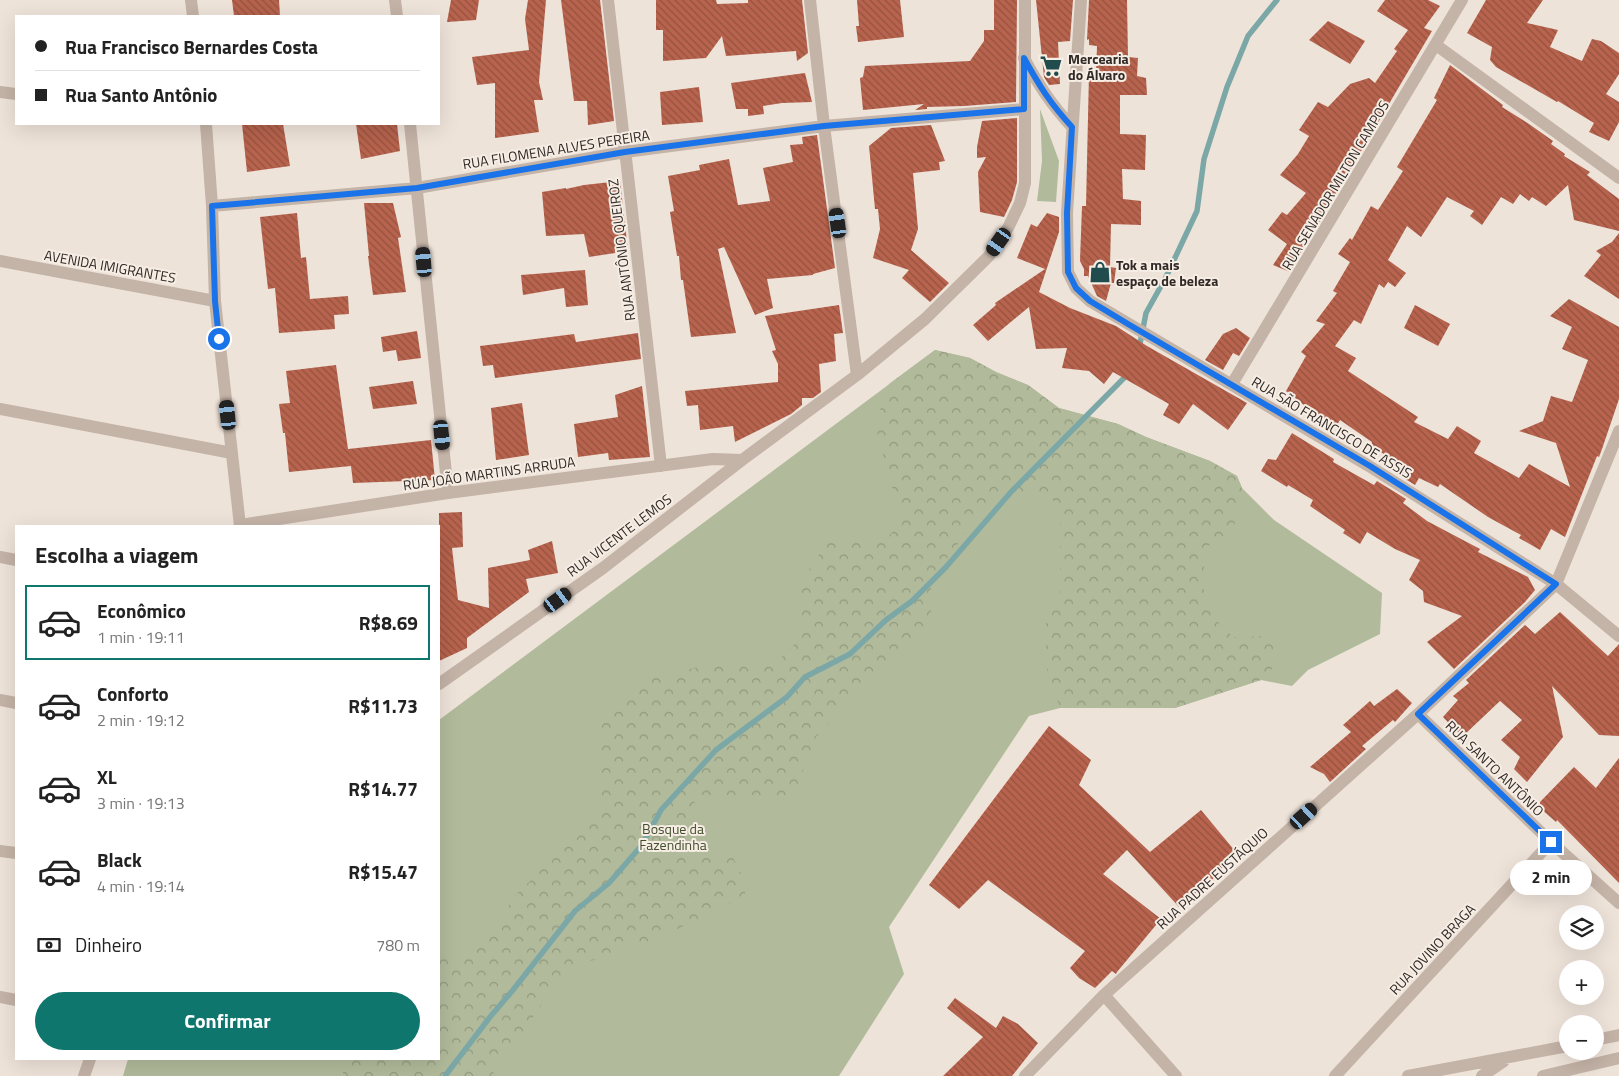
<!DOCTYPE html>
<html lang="pt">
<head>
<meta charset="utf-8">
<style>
  body { margin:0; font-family:"Titillium Web",sans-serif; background:#f2f2f2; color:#222; height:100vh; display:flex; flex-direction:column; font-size:19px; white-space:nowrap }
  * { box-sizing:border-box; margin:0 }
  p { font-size:16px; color:#767676 }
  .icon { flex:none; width:28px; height:28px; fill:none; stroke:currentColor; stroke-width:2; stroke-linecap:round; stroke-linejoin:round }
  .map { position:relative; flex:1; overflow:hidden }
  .panel { position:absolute; left:15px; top:525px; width:425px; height:535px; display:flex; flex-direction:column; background:#fff; border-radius:0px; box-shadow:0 5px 20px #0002 }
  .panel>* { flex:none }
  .top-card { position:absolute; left:15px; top:15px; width:425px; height:110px; border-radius:0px; box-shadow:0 5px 20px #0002; display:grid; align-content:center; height:110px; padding:0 20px; background:#fff }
  .buttons { position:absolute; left:1559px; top:905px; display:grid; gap:10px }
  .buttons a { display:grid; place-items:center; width:45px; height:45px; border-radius:50%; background:#fff; box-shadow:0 5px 20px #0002; font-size:25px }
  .end { position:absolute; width:22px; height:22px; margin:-11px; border:6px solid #1a73e8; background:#fff; box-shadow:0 0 0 2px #fff }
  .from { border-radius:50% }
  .bubble { position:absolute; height:35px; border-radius:18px; background:#fff; box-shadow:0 5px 20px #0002; font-size:16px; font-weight:700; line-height:35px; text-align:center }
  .car { position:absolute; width:15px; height:30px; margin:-15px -8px; border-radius:6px; box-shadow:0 0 4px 1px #0007; background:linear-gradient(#222 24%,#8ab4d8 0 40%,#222 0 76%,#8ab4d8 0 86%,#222 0) }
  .top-card b { display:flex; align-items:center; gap:18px; height:48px; font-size:19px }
  .top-card b+b { border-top:1px solid #e0e0e0 }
  .top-card i { width:12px; height:12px; background:#222 }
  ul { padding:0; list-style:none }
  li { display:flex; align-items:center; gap:15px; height:75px; margin:0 10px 8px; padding:0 10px; border:2px solid transparent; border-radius:0px }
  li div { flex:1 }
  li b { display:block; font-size:19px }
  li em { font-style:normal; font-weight:700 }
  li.current { border-color:#0f766e }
  li>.icon { width:45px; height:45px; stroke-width:1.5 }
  h2 { padding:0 20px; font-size:22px; line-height:60px }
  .pay { display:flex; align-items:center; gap:12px; height:55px; padding:0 20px; font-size:19px }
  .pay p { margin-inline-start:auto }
  .button { display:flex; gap:10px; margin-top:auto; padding:10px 20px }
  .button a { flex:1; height:58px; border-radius:30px; background:#0f766e; color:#fff; font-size:20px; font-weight:700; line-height:58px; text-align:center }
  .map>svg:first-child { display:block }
  .green { fill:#b1bb9b }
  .forest { fill:url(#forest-crowns) }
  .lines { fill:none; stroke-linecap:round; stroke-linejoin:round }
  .stream { stroke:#7ba7a7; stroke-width:5.5 }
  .building { fill:url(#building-back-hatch) }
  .minor { stroke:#c4b3a7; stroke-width:12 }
  .tertiary { stroke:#c4b3a7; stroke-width:12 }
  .route { stroke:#1a73e8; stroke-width:6 }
  .labels { text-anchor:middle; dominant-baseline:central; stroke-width:4; stroke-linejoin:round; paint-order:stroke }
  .poi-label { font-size:14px; font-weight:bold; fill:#312926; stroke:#f6ede4; text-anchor:start }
  .street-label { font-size:14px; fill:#312926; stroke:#f6ede4 }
  .park-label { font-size:14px; fill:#424d2d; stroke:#f6ede4 }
</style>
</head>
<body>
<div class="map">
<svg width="1619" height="1076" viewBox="0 0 1619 1076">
  <defs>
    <pattern id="forest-crowns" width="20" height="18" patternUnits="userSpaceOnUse" patternTransform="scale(1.25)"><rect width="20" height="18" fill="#b1bb9b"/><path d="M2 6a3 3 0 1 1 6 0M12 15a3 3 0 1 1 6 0" fill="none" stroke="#91987e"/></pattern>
    <pattern id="building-back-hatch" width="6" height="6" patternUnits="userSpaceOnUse" patternTransform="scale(1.25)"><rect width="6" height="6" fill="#b7634d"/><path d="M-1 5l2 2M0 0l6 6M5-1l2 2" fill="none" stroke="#955240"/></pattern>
  </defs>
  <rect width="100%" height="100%" fill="#eee3d9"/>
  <path class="green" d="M1040 109 1059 161 1056 202 1037 201 1042 161Z
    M935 350 970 358 996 372 1028 385 1059 408 1118 424 1146 437 1210 461 1237 476 1242 488 1274 520 1382 593 1380 634 1308 670 1292 686 1261 680 1175 708H1060L1029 716 889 927 904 974 839 1076H123L128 1059H439V720Z"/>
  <path class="forest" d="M935 350 970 358 996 372 1028 385 1059 408 1118 424 1146 437 1210 461 1237 476 1242 488 1232 536H1218L1204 551V594L1218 622 1233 637 1276 636V665L1261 680 1175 708H1060L1046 666V608L1060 594V508L1046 493H1017L988 508 974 522 931 580V622L816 737 788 809 759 795H702L688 809V838L702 852H730L745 881V896L659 938 573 967 558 982 491 1076H343V1059H439V953H472L487 939 515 896 601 810V723L644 680 702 666H773L802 637V580L831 537H888L902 522 875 425 889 384Z"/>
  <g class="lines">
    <path class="stream" d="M1139 349 1146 313 1166 277 1197 211 1204 159 1227 87 1248 36 1277 0
      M445 1076 490 1017 513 990 575 911 609 883 642 845 661 810 716 750 787 697 805 677 850 654 886 620 912 601 946 567 1011 492 1124 378 1127 373"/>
  </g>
  <path class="building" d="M232 0H279L280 16H234Z
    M451 0H479L476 20 447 22Z
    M528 0H546L539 82 543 100H534L539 132 495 138V83L477 85 472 57 529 50 525 19Z
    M561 0H600L614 121 588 125 587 101H574Z
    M656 0H716L717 4 748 3V0H802L808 53 797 61 796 51 726 56 722 36 706 58 663 61V30H656Z
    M857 0H900L904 37 858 42 856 26H859Z
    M994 0H1017L1016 102 964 106 927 107V109L915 110 924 104 863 110 860 78 863 77 865 66 970 61 984 41V30H994Z
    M1036 0H1073L1070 41 1058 42 1060 84 1049 85 1044 77Z
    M1089 0H1127L1128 57 1138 58 1137 76 1146 78 1147 95H1120V134L1146 135 1145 170 1122 169 1123 199 1141 201V225L1111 224 1110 267 1116 268 1114 283H1111L1106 301 1097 296 1088 276H1084V269L1080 261 1082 206H1086L1089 73H1096L1097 46 1089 45V39L1087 40Z
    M1385 0H1428L1440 6 1424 28 1432 31 1318 224 1317 223 1290 272 1273 265 1287 244 1268 230 1282 212 1287 215 1306 193 1280 175 1298 154 1309 136 1299 130 1318 102 1328 107 1350 84 1369 78 1375 83 1397 51 1394 49 1408 30 1377 11Z
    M1486 0H1543L1527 23 1558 30 1550 47 1582 61 1592 39 1601 41 1619 53V74L1606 94 1619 102V122L1609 141 1589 132 1594 123 1558 101 1557 102 1496 67 1490 60 1492 47 1467 33Z
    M1328 21 1365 41 1350 64 1309 40Z
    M1450 65 1503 105 1502 107 1529 124 1553 141 1551 144 1565 154 1564 156 1590 172 1587 175 1619 199V231L1574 220 1568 185 1546 206 1532 197 1529 201 1520 194 1513 204 1501 197 1482 225 1470 216 1474 211 1447 197 1421 237 1407 226 1388 260 1406 273 1395 287 1388 282 1384 288 1379 284 1361 324 1354 320 1335 346 1356 358 1348 371 1418 417 1414 422 1448 439 1457 426 1481 441 1474 453 1519 478 1529 464 1570 487 1556 443 1519 431 1543 421 1551 396 1572 402 1588 360 1562 349 1572 327 1550 316 1569 299 1619 327V399L1602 449 1599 457 1597 456 1565 537 1551 529 1540 550 1519 538 1521 535 1488 517 1440 484 1438 487 1419 478 1415 485 1386 467 1392 459 1371 446 1372 442 1340 420 1337 425 1309 409 1286 391 1306 356 1301 352 1325 324 1316 321 1337 293 1333 291 1350 262 1338 254 1350 238 1352 240 1371 206 1378 210 1403 171 1397 167 1437 100 1434 98Z
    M805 73 812 102 782 103 763 106 764 114 748 116V109H736L731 83Z
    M699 87 703 122 662 125 660 92Z
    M1017 118V182L1012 200 1004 217 980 212 978 172 986 157 977 158V147L982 121Z
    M242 124H283L290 166 247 172Z
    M356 124H397L400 151 361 159Z
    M931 125 945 161 939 162 940 170 913 173 918 229 911 250 949 283 930 302 902 278 909 270 873 258 880 229 878 209H875L869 146 891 128Z
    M817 135 835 268 813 274V275L767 279 773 308 755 315 724 247 718 249 736 333 691 337 683 280H681L679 256H677L670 212 674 211 668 176 700 170 699 165 729 159 738 205 770 201 763 168 793 162 790 145 803 144 802 137Z
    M620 181 628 251 589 257 584 234 546 236 542 192 566 188V189L584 185Z
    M364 203H393L401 237 398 238 406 292 373 295 368 256H369Z
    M297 213 301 258 306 257 310 299 348 296 349 314 334 315 335 329 279 333 275 288 268 289 260 217Z
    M1047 213 1059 217V232L1039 292 1070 308 1116 326 1147 346 1247 403 1228 430 1193 404 1179 424 1163 415 1169 404 1113 372 1104 384 1089 371 1062 368 1067 348 1036 349 1029 307 988 341 973 325 996 305 995 303 1045 269 1017 258 1031 224 1037 227Z
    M1619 233V299L1584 276 1601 255 1596 251 1612 242Z
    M585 270 588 305 566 307 564 288 523 295 521 275Z
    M839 305 843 333 834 334 836 361 819 364 821 392 813 398H802V405L791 414 735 442 733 426 700 430 698 405 687 406 685 391 778 382V364L772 351 776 350 765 316Z
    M1415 305 1450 324 1438 346 1404 328Z
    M1236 328 1250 338 1239 356 1233 353 1223 370 1205 360 1223 334Z
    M417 331 421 358 398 361 396 350 383 352 381 337Z
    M638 333 641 359 495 378 493 365 483 366 480 346 574 334 576 342Z
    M336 365 348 449 431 440 435 480 353 483 351 466 289 472 285 433H283L279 404 290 403 286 371Z
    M413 381 417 404 373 409 369 387Z
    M642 386 650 457 609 460 608 453 578 457 574 424 618 417 615 395Z
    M522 403 529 455 496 460 491 408Z
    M1292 433 1334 459 1333 462 1374 485 1377 481 1406 499 1403 503 1427 521 1480 549 1478 552 1528 577 1535 590 1525 602 1454 669 1427 642 1462 616 1424 602 1423 591 1409 580 1420 560 1395 549 1367 532 1360 544 1343 533 1345 530 1310 506 1313 500 1288 485 1287 487 1261 471 1268 459 1276 460Z
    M462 512 463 547 452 548 458 600 489 608 488 568 530 560 528 550 552 541 558 573 526 579 529 592 467 638V648L439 661V513Z
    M1560 612 1608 656 1619 644V736L1599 735 1552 686 1563 737 1527 782 1514 769 1520 757 1501 740 1522 720 1500 701 1462 737 1443 717 1458 700 1453 696 1469 683 1466 680 1525 625 1535 634Z
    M1397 689 1412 703 1395 722 1393 720 1362 746 1366 749 1330 782 1324 774 1310 767 1351 732 1343 725 1370 701 1374 706Z
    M1049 726 1091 760 1079 785 1150 852 1201 810 1235 851 1214 878 1179 907 1127 850 1103 874 1161 919 1117 972 1116 974 1112 971 1095 988 1079 978 1070 968 1085 951 988 880 959 909 929 885Z
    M1619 758V883L1557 820 1556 822 1540 808V802L1574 767 1596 788Z
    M955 998 996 1028 1003 1016 1018 1024 1038 1043 1012 1076H943L983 1037 947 1008Z"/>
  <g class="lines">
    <path class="minor" d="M191 0 193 16
      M395 0 397 16
      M608 0 661 466
      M810 0 824 126 857 375
      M1436 45 1619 178
      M0 92 16 94
      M206 124 212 206 215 301 240 526
      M410 124 448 493
      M212 206 417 188 625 152 824 126 1024 109
      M0 261 215 301
      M1232 384 1462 0
      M0 409 232 453
      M240 525 448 493 713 459 742 460
      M0 557 16 560
      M439 684 603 568 742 460 857 375 925 319 989 256 1008 228 1020 203 1025 183V0
      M0 700 16 703
      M1418 714 1551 842 1619 903
      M0 851 16 853
      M1104 995 1176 1076
      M0 997 16 1000
      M1595 1040 1619 1035
      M84 1076 90 1059
      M1025 1076 1104 995 1418 714 1556 584 1619 636
      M1335 1076 1551 842
      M1408 1076 1568 1046
      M1482 1076 1504 1061
      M1543 1076 1619 1058"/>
    <path class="tertiary" d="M1081 0 1067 213 1068 272 1076 288 1090 301 1369 466 1556 584 1619 431
      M1024 58C1039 86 1051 104 1072 127"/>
  </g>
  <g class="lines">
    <path class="route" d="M219 339 215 301 212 206 417 188 625 152 824 126 1024 109V58C1040 87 1050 103 1072 127L1067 213 1068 272 1076 288 1090 301 1128 324 1370 466 1556 584 1418 714 1551 842"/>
  </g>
  <defs>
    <g id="supermarket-bare" transform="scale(1.725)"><path d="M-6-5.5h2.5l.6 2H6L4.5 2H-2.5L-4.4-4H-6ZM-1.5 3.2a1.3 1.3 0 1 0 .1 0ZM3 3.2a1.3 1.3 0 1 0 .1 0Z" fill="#214c4e" stroke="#f6ede4" stroke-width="2.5" paint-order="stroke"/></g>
    <g id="shop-bare" transform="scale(1.725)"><path d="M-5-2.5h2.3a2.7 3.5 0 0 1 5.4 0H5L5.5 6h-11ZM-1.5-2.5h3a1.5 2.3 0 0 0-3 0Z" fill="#214c4e" stroke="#f6ede4" stroke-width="2.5" paint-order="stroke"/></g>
  </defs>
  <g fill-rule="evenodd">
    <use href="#supermarket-bare" x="1051" y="66"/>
    <use href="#shop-bare" x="1100" y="272"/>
  </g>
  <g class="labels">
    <g class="poi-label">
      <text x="1068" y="58">Mercearia<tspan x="1068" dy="16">do Álvaro</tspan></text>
      <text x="1116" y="264">Tok a mais<tspan x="1116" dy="16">espaço de beleza</tspan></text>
    </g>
    <g class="street-label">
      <text transform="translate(556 149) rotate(-9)">RUA FILOMENA ALVES PEREIRA</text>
      <text transform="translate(1335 185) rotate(-59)">RUA SENADOR MILTON CAMPOS</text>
      <text transform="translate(621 250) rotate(-97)">RUA ANTÔNIO QUEIROZ</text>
      <text transform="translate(110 266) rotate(10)">AVENIDA IMIGRANTES</text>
      <text transform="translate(1332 427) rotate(31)">RUA SÃO FRANCISCO DE ASSIS</text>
      <text transform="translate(489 473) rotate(-8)">RUA JOÃO MARTINS ARRUDA</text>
      <text transform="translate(619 535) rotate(-37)">RUA VICENTE LEMOS</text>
      <text transform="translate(1495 768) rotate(44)">RUA SANTO ANTÔNIO</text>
      <text transform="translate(1212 878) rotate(-42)">RUA PADRE EUSTÁQUIO</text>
      <text transform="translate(1432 949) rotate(-47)">RUA JOVINO BRAGA</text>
    </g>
    <g class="park-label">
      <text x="673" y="828">Bosque da<tspan x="673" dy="16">Fazendinha</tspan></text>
    </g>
  </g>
</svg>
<div class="buttons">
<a><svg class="icon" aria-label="layers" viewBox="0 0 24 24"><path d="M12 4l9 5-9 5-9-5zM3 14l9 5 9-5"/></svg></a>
<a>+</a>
<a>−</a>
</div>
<i class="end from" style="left:219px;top:339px"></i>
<i class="end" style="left:1551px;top:842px"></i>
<div class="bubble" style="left:1510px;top:860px;width:82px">2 min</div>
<i class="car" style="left:838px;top:223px;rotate:352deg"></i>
<i class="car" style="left:999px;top:242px;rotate:215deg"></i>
<i class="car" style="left:424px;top:262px;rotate:355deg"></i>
<i class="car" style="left:228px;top:415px;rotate:354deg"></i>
<i class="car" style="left:442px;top:435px;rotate:174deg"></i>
<i class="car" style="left:558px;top:600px;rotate:54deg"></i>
<i class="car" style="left:1304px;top:816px;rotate:48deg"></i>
<div class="top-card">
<b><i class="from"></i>Rua Francisco Bernardes Costa</b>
<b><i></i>Rua Santo Antônio</b>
</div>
<section class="panel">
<h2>Escolha a viagem</h2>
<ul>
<li class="current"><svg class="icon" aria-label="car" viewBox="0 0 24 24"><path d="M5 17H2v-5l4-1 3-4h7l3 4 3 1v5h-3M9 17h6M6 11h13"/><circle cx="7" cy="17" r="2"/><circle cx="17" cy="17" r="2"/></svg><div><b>Econômico</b><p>1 min · 19:11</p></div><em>R$8.69</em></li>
<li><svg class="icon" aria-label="car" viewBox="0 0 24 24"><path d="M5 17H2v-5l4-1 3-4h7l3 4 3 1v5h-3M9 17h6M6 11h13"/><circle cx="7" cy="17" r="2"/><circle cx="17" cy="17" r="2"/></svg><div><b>Conforto</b><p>2 min · 19:12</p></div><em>R$11.73</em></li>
<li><svg class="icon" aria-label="car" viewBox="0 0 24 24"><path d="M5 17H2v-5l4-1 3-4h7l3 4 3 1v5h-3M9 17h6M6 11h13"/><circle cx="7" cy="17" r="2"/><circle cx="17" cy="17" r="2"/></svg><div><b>XL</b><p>3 min · 19:13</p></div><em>R$14.77</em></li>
<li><svg class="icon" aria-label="car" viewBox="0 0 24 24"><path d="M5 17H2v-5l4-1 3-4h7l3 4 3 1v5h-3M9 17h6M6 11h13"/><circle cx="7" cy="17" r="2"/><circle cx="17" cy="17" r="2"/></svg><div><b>Black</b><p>4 min · 19:14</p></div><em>R$15.47</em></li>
</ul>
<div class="pay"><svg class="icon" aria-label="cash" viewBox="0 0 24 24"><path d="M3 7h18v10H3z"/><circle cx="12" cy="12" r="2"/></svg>Dinheiro<p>780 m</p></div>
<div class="button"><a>Confirmar</a></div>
</section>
</div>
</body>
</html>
